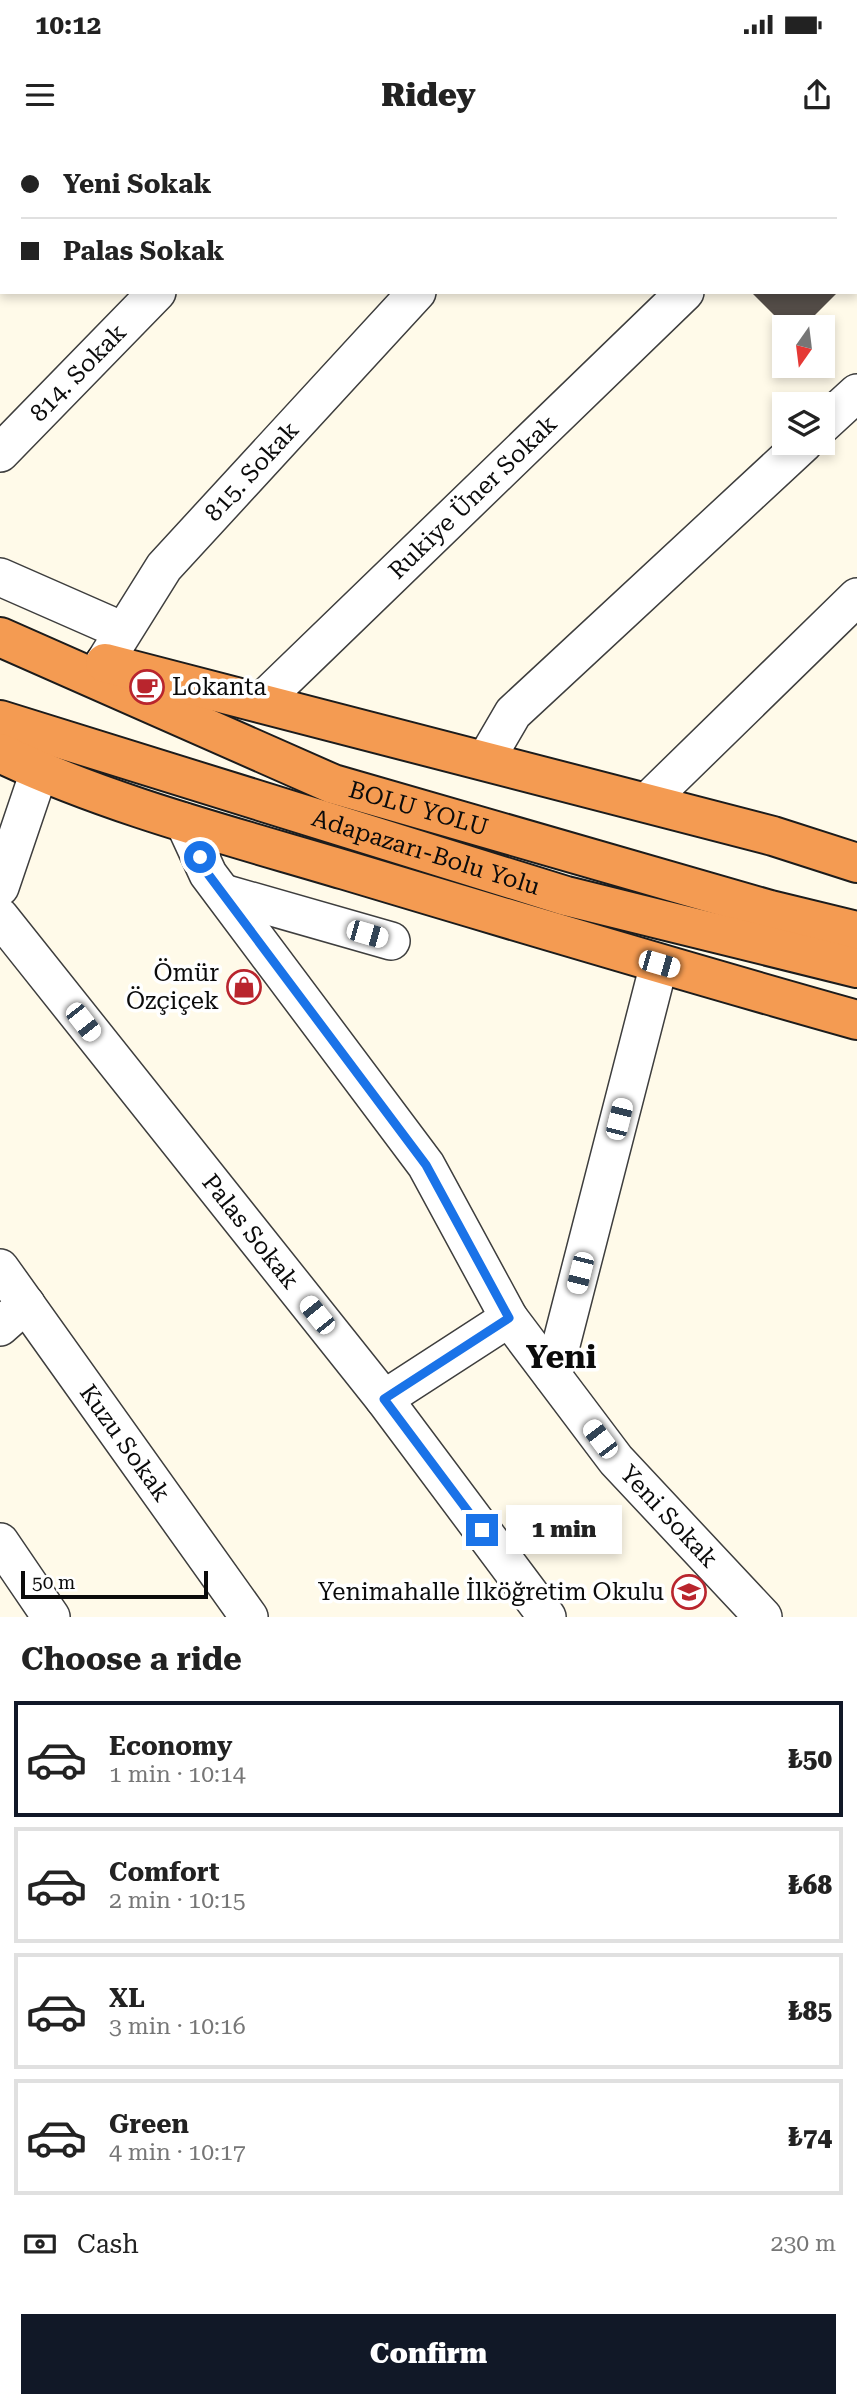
<!DOCTYPE html>
<html lang="en">
<head>
<meta charset="utf-8">
<style>
  body { margin:0; font-family:"Roboto Serif",serif; background:#f2f2f2; color:#222; height:100vh; display:flex; flex-direction:column; font-size:26px; white-space:nowrap }
  * { box-sizing:border-box; margin:0 }
  p { font-size:23px; color:#767676 }
  .icon { flex:none; width:38px; height:38px; fill:none; stroke:currentColor; stroke-width:2; stroke-linecap:round; stroke-linejoin:round }
  .map { position:relative; height:1477px; overflow:hidden }
  .details { display:flex; flex-direction:column; background:#fff; flex:1 }
  .details>* { flex:none }
  .guide { position:absolute; left:0px; top:0px; width:858px; height:154px; box-shadow:0 4px 10px #0003; display:grid; align-content:center; height:154px; padding:0 21px; background:#fff }
  .needle { width:46px; rotate:194deg }
  .fabs { position:absolute; left:772px; top:175px; display:grid; gap:14px }
  .fabs a { display:grid; place-items:center; width:63px; height:63px; border-radius:0px; background:#fff; box-shadow:0 4px 10px #0003; font-size:35px }
  .scale { position:absolute; left:21px; bottom:18px; width:187px; box-sizing:border-box; padding-left:7px; border:4px solid #0b0b0b; border-top:0; font-size:19px; line-height:24px; white-space:nowrap; color:#0b0b0b; -webkit-text-stroke:5px #fff; paint-order:stroke }
  .end { position:absolute; width:32px; height:32px; margin:-16px; border:9px solid #1a73e8; background:#fff; box-shadow:0 0 0 4px #fff }
  .from { border-radius:50% }
  .bubble { position:absolute; height:49px; border-radius:0px; background:#fff; box-shadow:0 4px 10px #0003; font-size:23px; font-weight:800; line-height:49px; text-align:center }
  .car { position:absolute; width:21px; height:42px; margin:-21px -10px; border-radius:9px; box-shadow:0 0 5px 2px #0007; background:linear-gradient(#fff 24%,#345 0 40%,#fff 0 76%,#345 0 86%,#fff 0) }
  .guide b { display:flex; align-items:center; gap:24px; height:66px; font-size:26px }
  .guide b+b { border-top:2px solid #e0e0e0 }
  .guide i { width:18px; height:18px; background:#222 }
  ul { padding:0; list-style:none }
  li { display:flex; align-items:center; gap:21px; height:116px; margin:0 14px 10px; padding:0 7px; border:4px solid #e0e0e0; border-radius:0px }
  li div { flex:1 }
  li b { display:block; font-size:26px }
  li em { font-style:normal; font-weight:800 }
  li.selected { border-color:#111827 }
  li>.icon { width:63px; height:63px; stroke-width:1.5 }
  h2 { padding:0 21px; font-size:32px; line-height:84px }
  .pay { display:flex; align-items:center; gap:18px; height:77px; padding:0 21px; font-size:26px }
  .pay p { margin-inline-start:auto }
  .action { display:flex; gap:14px; margin-top:auto; padding:14px 21px }
  .action a { flex:1; height:80px; border-radius:0px; background:#111827; color:#fff; font-size:28px; font-weight:800; line-height:80px; text-align:center }
  .status { display:flex; justify-content:space-between; align-items:center; height:49px; padding:0 35px; background:#fff; direction:ltr }
  .status svg { height:19px; fill:currentColor }
  header { display:flex; justify-content:space-between; align-items:center; height:91px; padding:0 21px; background:#fff; font-size:32px; font-weight:800 }
  .map>svg:first-child { display:block }
  .building { fill:#534c47 }
  .lines { fill:none; stroke-linecap:round; stroke-linejoin:round }
  .minor-casing { stroke:#3e3e3e; stroke-width:40 }
  .highway-casing { stroke:#1c1c1c; stroke-width:42 }
  .minor { stroke:#fff; stroke-width:37 }
  .highway { stroke:#f49b52; stroke-width:38 }
  .route { stroke:#1a73e8; stroke-width:9 }
  .labels { text-anchor:middle; dominant-baseline:central; stroke-width:7; stroke-linejoin:round; paint-order:stroke }
  .street-label { font-size:24px; fill:#0b0b0b; stroke:#fff }
  .poi-label { font-size:24px; fill:#0b0b0b; stroke:#fff; text-anchor:end }
  .district-label { font-size:32px; font-weight:bold; fill:#0b0b0b; stroke:#fff }
</style>
</head>
<body>
<div class="status"><b>10:12</b><svg viewBox="0 0 49 12"><path d="M0 12V9h3v3zM5 12V6h3v6zM10 12V3h3v9zM15 12V0h3v12zM26 1h20v11H26zM47 4h2v5h-2z"/></svg></div>
<header><svg class="icon" aria-label="menu" viewBox="0 0 24 24"><path d="M4 6h16M4 12h16M4 18h16"/></svg>Ridey<svg class="icon" aria-label="share" viewBox="0 0 24 24"><path d="M12 15V3M7 8l5-5 5 5M5 13v7h14v-7"/></svg></header>
<div class="map">
<svg width="857" height="1477" viewBox="0 0 857 1477">
  <rect width="100%" height="100%" fill="#fffae9"/>
  <path class="building" d="M751 152H838L803 187H786Z"/>
  <g class="lines">
    <g class="minor-casing">
      <g id="minor">
        <path d="M774 0 777 2"/>
        <path d="M76 2 77 0"/>
        <path d="M304 2 306 0"/>
        <path d="M555 2 557 0"/>
        <path d="M834 2 836 0"/>
        <path d="M856 49 857 50"/>
        <path d="M822 285 857 253"/>
        <path id="s1" d="M0 313 157 152"/>
        <path d="M0 437 123 491"/>
        <path id="s2" d="M104 523 164 427 417 152"/>
        <path id="s3" d="M260 563 685 152"/>
        <path d="M485 621 513 573 804 303"/>
        <path d="M646 663 857 457"/>
        <path id="s4" d="M184 682 208 734 426 1025 509 1178 616 1320 763 1477"/>
        <path d="M0 747 39 632"/>
        <path d="M223 753 391 801"/>
        <path id="s5" d="M0 777 384 1259 547 1477"/>
        <path id="s6" d="M0 1128 249 1477"/>
        <path d="M0 1187 26 1164"/>
        <path d="M553 1236 659 824"/>
        <path d="M384 1259 509 1178"/>
        <path d="M0 1402 51 1477"/>
      </g>
    </g>
    <g class="highway-casing">
      <g id="highway">
        <path id="s7" d="M0 497 333 644 770 770 857 791"/>
        <path d="M105 523 773 696 857 723"/>
        <path id="s8" d="M0 580 566 756 857 828"/>
        <path d="M0 613C107 664 231 696 345 730 515 781 686 832 857 880"/>
      </g>
    </g>
    <use href="#minor" class="minor"/>
    <use href="#highway" class="highway"/>
  </g>
  <g class="lines">
    <path class="route" d="M200 717 208 734 426 1025 509 1178 384 1259 482 1390"/>
  </g>
  <defs>
    <g id="cafe-ring" transform="scale(1.75)"><circle r="9.5" fill="#fff" stroke="#b9252d" stroke-width="1.5"/><path d="M-5.5-4.5H6V0H3Q3 3.5 0 3.5H-2.5Q-5.5 3.5-5.5 0ZM3-3.2v2h1.7v-2ZM-6 4.5H4V6H-6Z" fill="#b9252d"/></g>
    <g id="shop-ring" transform="scale(1.75)"><circle r="9.5" fill="#fff" stroke="#b9252d" stroke-width="1.5"/><path d="M-5-2.5h2.3a2.7 3.5 0 0 1 5.4 0H5L5.5 6h-11ZM-1.5-2.5h3a1.5 2.3 0 0 0-3 0Z" fill="#b9252d"/></g>
    <g id="school-ring" transform="scale(1.75)"><circle r="9.5" fill="#fff" stroke="#b9252d" stroke-width="1.5"/><path d="M0-5L7-2L0 1L-7-2ZM-4 1L0 2.5L4 1V4Q0 6-4 4Z" fill="#b9252d"/></g>
  </defs>
  <g fill-rule="evenodd">
    <use href="#cafe-ring" x="147" y="547"/>
    <use href="#shop-ring" x="244" y="847"/>
    <use href="#school-ring" x="689" y="1452"/>
  </g>
  <g class="labels">
    <g class="street-label">
      <text stroke="none"><textPath href="#s1" startOffset="112">814. Sokak</textPath></text>
      <text stroke="none"><textPath href="#s2" startOffset="243">815. Sokak</textPath></text>
      <text stroke="none"><textPath href="#s3" startOffset="296">Rukiye Üner Sokak</textPath></text>
      <text stroke="none"><textPath href="#s7" startOffset="453">BOLU YOLU</textPath></text>
      <text stroke="none"><textPath href="#s8" startOffset="446">Adapazarı-Bolu Yolu</textPath></text>
      <text stroke="none"><textPath href="#s5" startOffset="402">Palas Sokak</textPath></text>
      <text stroke="none"><textPath href="#s6" startOffset="215">Kuzu Sokak</textPath></text>
      <text stroke="none"><textPath href="#s4" startOffset="850">Yeni Sokak</textPath></text>
    </g>
    <g class="poi-label">
      <text x="172" y="547" text-anchor="start">Lokanta</text>
      <text x="219" y="833">Ömür<tspan x="219" dy="28">Özçiçek</tspan></text>
      <text x="664" y="1452">Yenimahalle İlköğretim Okulu</text>
    </g>
    <g class="district-label">
      <text x="561" y="1217">Yeni</text>
    </g>
  </g>
</svg>
<div class="fabs">
<a><svg class="needle" viewBox="-14 -14 28 28"><path d="M0-13l5 13h-10z" fill="#e53935"/><path d="M0 13l5-13h-10z" fill="#767676"/></svg></a>
<a><svg class="icon" aria-label="layers" viewBox="0 0 24 24"><path d="M12 4l9 5-9 5-9-5zM3 14l9 5 9-5"/></svg></a>
</div>
<div class="scale">50 m</div>
<i class="end from" style="left:200px;top:717px"></i>
<i class="end" style="left:482px;top:1390px"></i>
<div class="bubble" style="left:506px;top:1365px;width:116px">1 min</div>
<i class="car" style="left:367px;top:794px;rotate:106deg"></i>
<i class="car" style="left:659px;top:824px;rotate:106deg"></i>
<i class="car" style="left:83px;top:882px;rotate:142deg"></i>
<i class="car" style="left:619px;top:979px;rotate:14deg"></i>
<i class="car" style="left:580px;top:1133px;rotate:194deg"></i>
<i class="car" style="left:317px;top:1175px;rotate:321deg"></i>
<i class="car" style="left:600px;top:1299px;rotate:323deg"></i>
<div class="guide">
<b><i class="from"></i>Yeni Sokak</b>
<b><i></i>Palas Sokak</b>
</div>
</div>
<section class="details">
<h2>Choose a ride</h2>
<ul>
<li class="selected"><svg class="icon" aria-label="car" viewBox="0 0 24 24"><path d="M5 17H2v-5l4-1 3-4h7l3 4 3 1v5h-3M9 17h6M6 11h13"/><circle cx="7" cy="17" r="2"/><circle cx="17" cy="17" r="2"/></svg><div><b>Economy</b><p>1 min · 10:14</p></div><em>₺50</em></li>
<li><svg class="icon" aria-label="car" viewBox="0 0 24 24"><path d="M5 17H2v-5l4-1 3-4h7l3 4 3 1v5h-3M9 17h6M6 11h13"/><circle cx="7" cy="17" r="2"/><circle cx="17" cy="17" r="2"/></svg><div><b>Comfort</b><p>2 min · 10:15</p></div><em>₺68</em></li>
<li><svg class="icon" aria-label="car" viewBox="0 0 24 24"><path d="M5 17H2v-5l4-1 3-4h7l3 4 3 1v5h-3M9 17h6M6 11h13"/><circle cx="7" cy="17" r="2"/><circle cx="17" cy="17" r="2"/></svg><div><b>XL</b><p>3 min · 10:16</p></div><em>₺85</em></li>
<li><svg class="icon" aria-label="car" viewBox="0 0 24 24"><path d="M5 17H2v-5l4-1 3-4h7l3 4 3 1v5h-3M9 17h6M6 11h13"/><circle cx="7" cy="17" r="2"/><circle cx="17" cy="17" r="2"/></svg><div><b>Green</b><p>4 min · 10:17</p></div><em>₺74</em></li>
</ul>
<div class="pay"><svg class="icon" aria-label="cash" viewBox="0 0 24 24"><path d="M3 7h18v10H3z"/><circle cx="12" cy="12" r="2"/></svg>Cash<p>230 m</p></div>
<div class="action"><a>Confirm</a></div>
</section>
</body>
</html>
